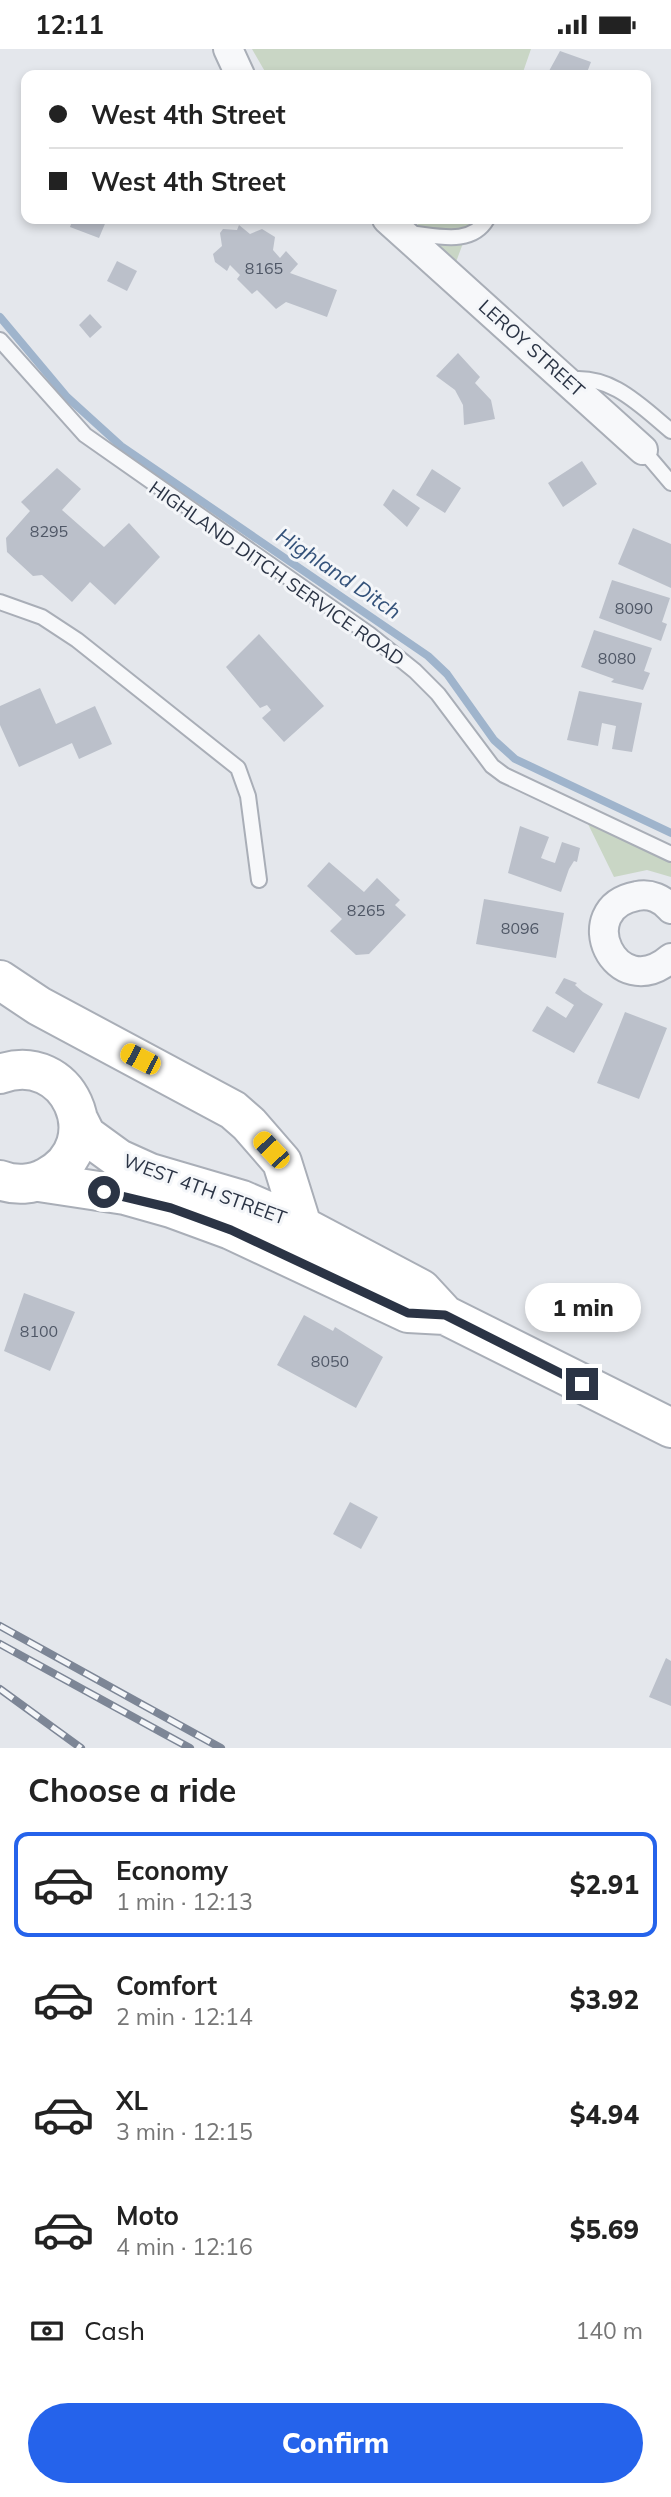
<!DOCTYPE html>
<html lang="en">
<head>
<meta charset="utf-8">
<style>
  body { margin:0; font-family:Mulish,sans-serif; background:#f2f2f2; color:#222; height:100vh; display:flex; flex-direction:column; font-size:26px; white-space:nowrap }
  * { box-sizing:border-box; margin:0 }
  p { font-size:23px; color:#767676 }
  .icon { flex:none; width:38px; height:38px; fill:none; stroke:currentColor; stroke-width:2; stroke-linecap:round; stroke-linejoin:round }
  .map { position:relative; height:1699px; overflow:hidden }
  .drawer { display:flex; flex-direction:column; background:#fff; flex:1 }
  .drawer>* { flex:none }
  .guide { position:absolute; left:21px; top:21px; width:630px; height:154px; border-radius:14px; box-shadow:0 4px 10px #0003; display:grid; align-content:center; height:154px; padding:0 28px; background:#fff }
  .end { position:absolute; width:32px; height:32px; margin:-16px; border:9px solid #2b3445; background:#fff; box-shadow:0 0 0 4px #fff }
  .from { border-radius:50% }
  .bubble { position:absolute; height:49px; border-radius:24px; background:#fff; box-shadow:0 4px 10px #0003; font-size:23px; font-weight:800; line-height:49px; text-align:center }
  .car { position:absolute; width:21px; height:42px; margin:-21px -10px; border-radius:9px; box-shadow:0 0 5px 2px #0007; background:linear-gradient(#f5c518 24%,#345 0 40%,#f5c518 0 76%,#345 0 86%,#f5c518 0) }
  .guide b { display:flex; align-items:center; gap:24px; height:66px; font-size:26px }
  .guide b+b { border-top:2px solid #e0e0e0 }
  .guide i { width:18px; height:18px; background:#222 }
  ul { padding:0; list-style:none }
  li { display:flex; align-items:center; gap:21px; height:105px; margin:0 14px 10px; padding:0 14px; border:4px solid transparent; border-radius:14px }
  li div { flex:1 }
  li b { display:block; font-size:26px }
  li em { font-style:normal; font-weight:800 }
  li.on { border-color:#2563eb }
  li>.icon { width:63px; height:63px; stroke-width:1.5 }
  h2 { padding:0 28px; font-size:32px; line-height:84px }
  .pay { display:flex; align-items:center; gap:18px; height:77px; padding:0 28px; font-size:26px }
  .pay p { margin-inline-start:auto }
  .button { display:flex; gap:14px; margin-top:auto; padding:14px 28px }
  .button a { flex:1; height:80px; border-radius:42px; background:#2563eb; color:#fff; font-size:28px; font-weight:800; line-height:80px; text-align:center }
  .status { display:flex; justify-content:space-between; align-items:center; height:49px; padding:0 35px; background:#fff; direction:ltr }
  .status svg { height:19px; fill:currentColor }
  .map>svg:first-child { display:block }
  .green { fill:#c9d6c5 }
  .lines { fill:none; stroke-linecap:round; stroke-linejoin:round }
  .stream { stroke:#9fb4cc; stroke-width:8 }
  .building { fill:#bbc0ca }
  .lane-casing { stroke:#a9aeb7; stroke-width:18 }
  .street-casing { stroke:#a9aeb7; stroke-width:32 }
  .secondary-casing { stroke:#a9aeb7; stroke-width:42 }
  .lane { stroke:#f7f8fa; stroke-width:14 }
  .street { stroke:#f7f8fa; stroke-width:28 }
  .secondary { stroke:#fff; stroke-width:38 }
  .rail-casing { stroke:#7d8696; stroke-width:8 }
  .rail { stroke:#f4f6f9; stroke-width:5; stroke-dasharray:16; stroke-linecap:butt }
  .route { stroke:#2b3445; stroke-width:9 }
  .labels { text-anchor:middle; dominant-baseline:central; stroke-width:6; stroke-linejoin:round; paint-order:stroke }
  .number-label { font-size:16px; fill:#4f5766 }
  .street-label { font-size:19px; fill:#2b3445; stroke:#f4f6f9 }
  .water-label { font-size:21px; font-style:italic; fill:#34527a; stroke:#f4f6f9 }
</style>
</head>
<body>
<div class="status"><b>12:11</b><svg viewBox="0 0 49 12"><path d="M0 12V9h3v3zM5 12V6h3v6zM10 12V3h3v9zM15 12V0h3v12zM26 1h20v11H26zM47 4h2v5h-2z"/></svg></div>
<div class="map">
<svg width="671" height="1699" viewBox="0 0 671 1699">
  <rect width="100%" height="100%" fill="#e4e7ec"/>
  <path class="green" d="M252 0H531L522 26H267Z
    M412 170H472L456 213Z
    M588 775 671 813V828L647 821 614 828Z"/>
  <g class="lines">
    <path class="stream" d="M0 268 67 348 121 397 428 607 447 625 494 691 515 710 671 784"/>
  </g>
  <path class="building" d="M560 2 591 13 586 26H552L553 24 549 22Z
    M73 170H107L99 189 70 178Z
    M239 176 250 185 262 180 275 188 273 201 280 209 286 202 298 215 290 224 337 241 327 268 286 253 276 260 257 241 252 245 237 230 240 226 230 216 227 222 215 213 213 205 222 197 220 184 223 180 237 181Z
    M117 212 137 222 127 242 107 232Z
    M90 265 102 278 90 289 79 276Z
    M458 304 480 328 475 334 491 351 495 370 464 376 463 356 455 341 436 327Z
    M582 412 597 435 563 458 548 434Z
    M57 419 81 440 62 461 104 498 129 474 160 508 115 556 90 533 72 553 42 526 33 527 7 503 6 489 30 462 21 453Z
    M432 420 461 439 445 464 416 446Z
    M393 440 420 459 407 478 383 456Z
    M633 479 671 495V539L618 515Z
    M612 531 670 549 662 573 667 575 661 592 599 569Z
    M594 581 652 599 644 622 650 624 643 641 611 633 614 630 581 618Z
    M259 585 324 657 284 693 262 669 271 661 267 656 260 659 226 618Z
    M40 639 56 675 95 657 112 695 79 710 72 694 19 718 0 676V657Z
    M579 642 642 654 632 703 612 700 616 677 602 674 598 697 567 691Z
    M520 777 549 788 541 809 549 812 555 814 562 793 580 799 577 813 574 812 569 820 561 843 508 824Z
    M329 813 364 843 377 829 400 851 395 856 406 866 369 905 356 906 330 882 342 870 307 837Z
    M484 850 564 864 556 909 476 895Z
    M564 929 577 934 575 936 583 943 603 955 574 1004 532 982 547 957 566 969 574 956 555 944Z
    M625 963 667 979 639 1050 597 1034Z
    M24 1244 75 1263 50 1322 4 1302Z
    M304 1266 333 1282 335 1278 383 1308 356 1359 277 1316Z
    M350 1453 378 1468 361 1500 333 1485Z
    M666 1609 671 1612V1657L649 1648Z"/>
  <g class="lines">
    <g class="lane-casing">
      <path id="lane" d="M407 184C435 186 471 198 487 170
        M0 291 85 386 369 585 415 622 438 645 492 717 504 726 671 805
        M567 331C610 324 640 356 671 382
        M643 401 671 434
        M0 553 42 568 77 591 238 719 248 747 259 831"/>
    </g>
    <g class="street-casing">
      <path id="street" d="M228 0 240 26
        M387 170 643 401
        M671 860C663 850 650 844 637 847 571 859 615 957 671 909"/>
    </g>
    <g class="secondary-casing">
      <path id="secondary" d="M0 931 39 957 233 1061 249 1075 282 1113 302 1177 284 1182 231 1181
        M0 1025C68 1000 111 1094 47 1128 33 1136 15 1137 0 1131
        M79 1072 86 1086 119 1110 150 1124 242 1151 302 1177 421 1240 445 1266 671 1379
        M39 1133 125 1146 171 1159 231 1181 408 1264 445 1266"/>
    </g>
    <use href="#lane" class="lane"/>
    <use href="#street" class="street"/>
    <use href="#secondary" class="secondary"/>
    <g class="rail-casing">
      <path id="rail" d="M0 1577 221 1699
        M0 1595 190 1699
        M0 1640 81 1699"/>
    </g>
    <use href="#rail" class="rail"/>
  </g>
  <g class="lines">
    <path class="route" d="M104 1143 171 1159 231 1181 408 1264 445 1266 582 1335"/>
  </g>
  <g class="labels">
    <g class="number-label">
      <text x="264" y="219">8165</text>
      <text x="49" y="482">8295</text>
      <text x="634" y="559">8090</text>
      <text x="617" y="609">8080</text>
      <text x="366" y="861">8265</text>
      <text x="520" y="879">8096</text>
      <text x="39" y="1282">8100</text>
      <text x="330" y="1312">8050</text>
    </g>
    <g class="street-label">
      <text transform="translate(532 299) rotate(42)">LEROY STREET</text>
      <text transform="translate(277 524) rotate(35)">HIGHLAND DITCH SERVICE ROAD</text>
      <text transform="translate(205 1140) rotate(20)">WEST 4TH STREET</text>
    </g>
    <g class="water-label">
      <text transform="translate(339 524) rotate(34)">Highland Ditch</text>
    </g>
  </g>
</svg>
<i class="end from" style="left:104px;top:1143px"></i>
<i class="end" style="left:582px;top:1335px"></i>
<div class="bubble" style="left:525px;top:1234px;width:116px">1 min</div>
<i class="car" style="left:140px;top:1010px;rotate:297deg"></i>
<i class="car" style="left:271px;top:1101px;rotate:317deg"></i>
<div class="guide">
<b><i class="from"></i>West 4th Street</b>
<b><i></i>West 4th Street</b>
</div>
</div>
<section class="drawer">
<h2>Choose a ride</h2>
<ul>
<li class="on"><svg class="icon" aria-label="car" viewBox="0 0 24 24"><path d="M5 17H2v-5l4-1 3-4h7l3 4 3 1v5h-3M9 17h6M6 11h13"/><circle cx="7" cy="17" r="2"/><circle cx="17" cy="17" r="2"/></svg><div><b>Economy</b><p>1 min · 12:13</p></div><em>$2.91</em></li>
<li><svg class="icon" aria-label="car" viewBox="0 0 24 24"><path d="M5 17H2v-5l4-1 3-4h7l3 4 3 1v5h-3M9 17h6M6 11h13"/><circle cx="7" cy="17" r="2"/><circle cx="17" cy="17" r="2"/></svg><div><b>Comfort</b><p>2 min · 12:14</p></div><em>$3.92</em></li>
<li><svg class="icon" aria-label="car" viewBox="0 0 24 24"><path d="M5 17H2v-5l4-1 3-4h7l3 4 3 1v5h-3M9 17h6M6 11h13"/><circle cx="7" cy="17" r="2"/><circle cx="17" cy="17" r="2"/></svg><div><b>XL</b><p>3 min · 12:15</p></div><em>$4.94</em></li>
<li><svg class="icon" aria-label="car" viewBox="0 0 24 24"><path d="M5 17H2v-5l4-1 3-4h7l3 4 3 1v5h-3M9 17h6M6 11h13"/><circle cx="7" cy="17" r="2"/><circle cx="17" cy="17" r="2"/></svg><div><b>Moto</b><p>4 min · 12:16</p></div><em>$5.69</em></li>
</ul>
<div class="pay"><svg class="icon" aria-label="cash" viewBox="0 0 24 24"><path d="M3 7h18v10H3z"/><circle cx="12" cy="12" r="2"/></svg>Cash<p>140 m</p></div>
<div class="button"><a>Confirm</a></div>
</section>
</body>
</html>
